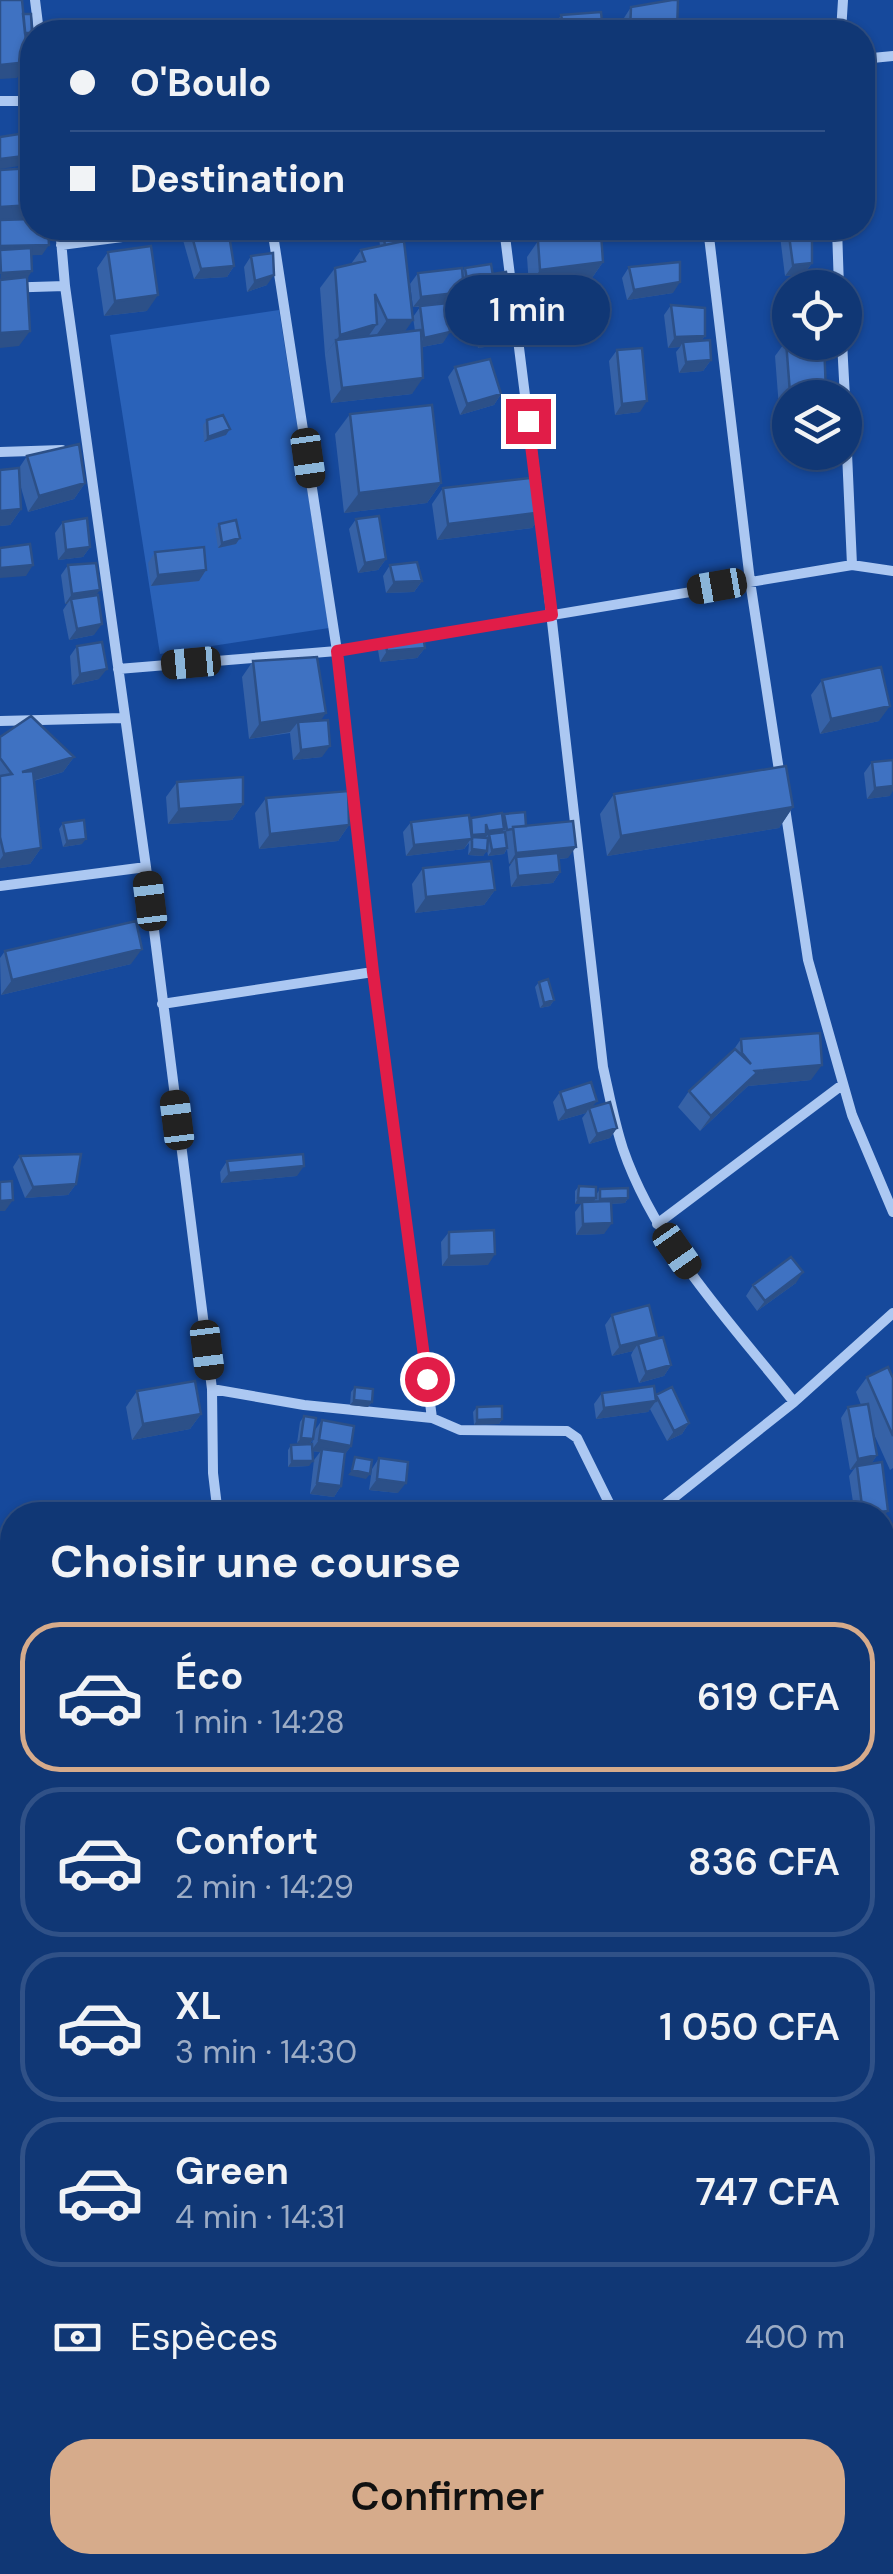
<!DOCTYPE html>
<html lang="fr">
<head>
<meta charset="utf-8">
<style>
  body { margin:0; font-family:"DM Sans",sans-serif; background:#193f7a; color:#f1f3f6; height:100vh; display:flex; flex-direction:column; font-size:38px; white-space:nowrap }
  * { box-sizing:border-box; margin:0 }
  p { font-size:32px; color:#9cacc5 }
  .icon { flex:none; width:55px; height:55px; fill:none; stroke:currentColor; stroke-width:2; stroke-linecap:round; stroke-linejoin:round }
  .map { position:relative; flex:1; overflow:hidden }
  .details { position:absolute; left:0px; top:1502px; width:895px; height:1072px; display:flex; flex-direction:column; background:#103775; border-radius:40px 40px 0 0; box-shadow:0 2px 8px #0004,0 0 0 2px #305187 }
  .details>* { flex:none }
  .guide { position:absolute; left:20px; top:20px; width:855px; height:220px; border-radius:40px; box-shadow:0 2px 8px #0004,0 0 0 2px #305187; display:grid; align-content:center; height:220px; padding:0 50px; background:#103775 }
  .tools { position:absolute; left:772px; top:270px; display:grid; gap:20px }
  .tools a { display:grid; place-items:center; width:90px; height:90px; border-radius:50%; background:#103775; box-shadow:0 2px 8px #0004,0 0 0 2px #305187; font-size:50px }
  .end { position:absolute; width:45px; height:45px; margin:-22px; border:12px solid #e11d48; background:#fff; box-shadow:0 0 0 5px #fff }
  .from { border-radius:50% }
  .bubble { position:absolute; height:70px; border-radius:35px; background:#103775; box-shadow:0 2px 8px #0004,0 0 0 2px #305187; font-size:32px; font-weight:600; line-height:70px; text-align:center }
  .car { position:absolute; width:30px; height:60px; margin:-30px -15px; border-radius:12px; box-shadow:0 0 8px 2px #0007; background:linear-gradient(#222 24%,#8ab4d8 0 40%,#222 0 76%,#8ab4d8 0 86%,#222 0) }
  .guide b { display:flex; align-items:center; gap:35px; height:95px; font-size:38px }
  .guide b+b { border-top:2px solid #305187 }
  .guide i { width:25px; height:25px; background:#f1f3f6 }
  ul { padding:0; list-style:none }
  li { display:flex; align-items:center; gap:30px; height:150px; margin:0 20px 15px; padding:0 30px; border:5px solid #305187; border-radius:40px }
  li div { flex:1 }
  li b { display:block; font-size:38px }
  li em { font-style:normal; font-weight:600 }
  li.current { border-color:#d6ab8b }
  li>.icon { width:90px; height:90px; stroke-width:1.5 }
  h2 { padding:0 50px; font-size:45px; line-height:120px }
  .pay { display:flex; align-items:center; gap:25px; height:110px; padding:0 50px; font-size:38px }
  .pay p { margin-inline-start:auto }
  .cta { display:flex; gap:20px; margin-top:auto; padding:20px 50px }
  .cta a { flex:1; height:115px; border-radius:40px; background:#d6ab8b; color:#111; font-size:40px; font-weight:600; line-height:115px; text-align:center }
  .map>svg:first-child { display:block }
  .green { fill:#2a62b9 }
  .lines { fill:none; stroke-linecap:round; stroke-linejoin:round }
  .street { stroke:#acc8f2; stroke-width:10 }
  .wall { fill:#3662a7 }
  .shaded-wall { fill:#2c5088 }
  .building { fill:#3f72c2; stroke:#2c5088; stroke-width:2.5 }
  .route { stroke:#e11d48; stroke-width:12 }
</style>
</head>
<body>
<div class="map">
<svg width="893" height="2574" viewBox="0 0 893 2574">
  <rect width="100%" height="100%" fill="#16499c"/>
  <path class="green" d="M279 310 329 628 160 654 110 335Z"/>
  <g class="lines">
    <path class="street" d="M35 0 39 32
      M841 32 843 0
      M862 59 893 56
      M0 101H32
      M60 228 65 286 146 867 212 1389 213 1473 218 1515
      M272 228 337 651 373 972 432 1418
      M504 228 537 491
      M708 228 750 581 780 777
      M837 228 839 288
      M61 245 191 228
      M0 288 65 286
      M842 342 845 398
      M845 408 852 565 893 571
      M0 452 62 450
      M539 508 603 1067C609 1093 614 1122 623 1149 656 1245 731 1323 794 1402
      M409 639 852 565
      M118 669 337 651 393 642
      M0 721 123 718
      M785 808 808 960 852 1115 893 1212
      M0 886 146 867
      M162 1004 373 972
      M657 1224 842 1085
      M212 1389 304 1405 432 1418 460 1430 567 1431 577 1438 615 1515
      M652 1515 794 1402 893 1313
      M0 1537H12
      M882 1549H893
      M0 1730 12 1729
      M0 1926H12
      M882 2004 893 2003
      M0 2114 12 2115
      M0 2406 12 2405
      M882 2419H893
      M63 2562 64 2574
      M249 2562V2574
      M373 2562 375 2574
      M550 2562 552 2574
      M738 2562 739 2574
      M859 2562 862 2574"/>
  </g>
  <path class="wall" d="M631 7 677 32H623L624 18Z
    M561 15 603 32H551Z
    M378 228H398L405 332 415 331 413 317 420 307H413L410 284 418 273 462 272 465 268 492 274 510 293 507 298 513 334 505 344 478 348 472 311 480 300 490 299 489 295 487 299 462 303 461 297 457 302 443 304V343L422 347 412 394 331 403 325 355 320 288 335 268 351 264 361 250 380 246Z
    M746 228H779L775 232 747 236Z
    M779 228H812V263L804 274 785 276Z
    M190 229 234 266 227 277 194 279 183 240Z
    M538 241 603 262 592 278 529 286 527 257Z
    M108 252 147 311 104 316 97 268Z
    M251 256 267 285 247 292 244 267Z
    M629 267 673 293 627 300 622 278Z
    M671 305 705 336 701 341 711 360 703 371 679 373 676 352 680 347 668 348 664 315Z
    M786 341 826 393 822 398H790V408H779L775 356Z
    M617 350 640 412 615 415 609 361Z
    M455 367 501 394 494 405 460 415 448 377Z
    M350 414 441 483 427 503 344 513 335 434Z
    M207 420 226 435 204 442 203 425Z
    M27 456 85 483 74 499 28 512 20 484 21 509 10 525 0 526V470L19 468Z
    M443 488 543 512 532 528 437 540 432 504Z
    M356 519 386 559 378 570 358 573 349 529Z
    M63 522 90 547 83 557 58 560 55 533Z
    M219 524 236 544 218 548 215 529Z
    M155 552 206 570 199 581 151 586 148 563Z
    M68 565 96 596 94 635 69 640 63 610 67 604H65L61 575Z
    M390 565 422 581 414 592 386 593 383 576Z
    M385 640 425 648 417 658 380 662 378 650Z
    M77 646 99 679 72 685 70 656Z
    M253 661 321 720 322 757 293 760 290 733 249 739 242 677Z
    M822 680 879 721 820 734 811 695Z
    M0 737 74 757 63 772 34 781 41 848 30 864 0 868Z
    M872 762 890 796 867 799 864 773Z
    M177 782 243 804 232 820 168 824 166 797Z
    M614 794 793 807 779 828 607 856 600 814Z
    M266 798 349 825 338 841 259 849 255 813Z
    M504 814 526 826 568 858 559 859 560 872 553 883 511 887 509 867 511 864H509L507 849 504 854 488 856 487 850 483 856 468 855 469 843 464 849 406 856 403 832 411 822 470 820 471 818 503 817Z
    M63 823 82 844 63 847 59 829Z
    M423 868 495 890 484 905 415 913 412 884Z
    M5 951 131 964 1 995 0 958Z
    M539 982 554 1000 550 1006 540 1008 535 987Z
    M741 1039 811 1080 748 1086 700 1131 678 1107 689 1091 732 1052Z
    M560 1092 593 1107 617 1128 610 1138 589 1144 582 1118 586 1113 558 1121 553 1102Z
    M20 1156 76 1184 68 1195 25 1198 13 1167Z
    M227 1161 297 1176 221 1183 220 1172Z
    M579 1186 596 1195 600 1189 628 1198 625 1203 611 1204 604 1234 576 1235 575 1212 581 1204H575V1191Z
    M449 1232 488 1265 442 1266 441 1242Z
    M796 1283 757 1311 746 1296 753 1285Z
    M612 1315 657 1337 655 1339 671 1365 664 1376 639 1383 631 1355 633 1351 612 1356 605 1325Z
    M867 1377 893 1378V1468L890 1470 873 1432 877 1455 871 1464 882 1515H855L849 1476 854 1469 850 1470 841 1418 848 1407 861 1405 856 1392Z
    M355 1387 372 1402 368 1407 350 1405 351 1392Z
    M137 1391 201 1414 190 1429 132 1440 126 1407Z
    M602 1393 655 1396 656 1395 689 1423 682 1434 667 1441 650 1409 648 1412 596 1419 594 1404Z
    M477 1407 502 1419 499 1424 474 1425 473 1412Z
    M304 1416 313 1439 310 1444H312L315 1430 322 1420 351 1446 345 1454 341 1486 334 1497 310 1494 314 1460 320 1452 312 1451 309 1466 288 1467V1450L291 1445 305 1444 297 1443 300 1422Z
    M379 1458 398 1493 369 1490 372 1469Z"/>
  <path class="shaded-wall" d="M28 62 17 78 0 79V65Z
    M32 155V164L0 169V159Z
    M32 205V220L0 222V207Z
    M753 228H779L775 232 747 236Z
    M49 245 42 255 0 256V246Z
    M603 262 592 278 529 286 540 270Z
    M812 263 804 274 785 276 793 265Z
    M234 266 227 277 194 279 201 269Z
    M32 271 25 282 0 283 1 273Z
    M274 275 267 285 247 292 255 281Z
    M680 282 673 293 627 300 634 290Z
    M495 288 487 299 462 303 469 292Z
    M464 292 457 302 413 307 421 297Z
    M158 295 147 311 104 316 115 301Z
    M387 320H413L399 340H373Z
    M377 324 363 344 336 340 325 355 340 335Z
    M30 331 19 346 0 348V333Z
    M450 332 443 343 417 348 424 338Z
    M513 334 505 344 478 348 486 338Z
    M705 336 697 346 683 342 680 347 668 348 675 337Z
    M711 360 703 371 679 373 686 362Z
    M423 378 412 394 331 403 342 388Z
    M790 393H826L822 398H790V408H779Z
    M501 394 494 405 460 415 467 404Z
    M647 401 640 412 615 415 622 404Z
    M230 429 226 435 204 442 208 437Z
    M85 483 74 499 28 512 39 496Z
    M441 483 427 503 344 513 359 493Z
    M21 509 10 525 0 526V511Z
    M543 512 532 528 437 540 448 524Z
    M240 538 236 544 218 548 222 543Z
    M90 547 83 557 58 560 66 550Z
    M386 559 378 570 358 573 365 563Z
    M33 565 26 576 0 578V568Z
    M206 570 199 581 151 586 158 575Z
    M422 581 414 592 386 593 394 582Z
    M100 590 92 601 71 599 67 604H65L72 594Z
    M102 624 94 635 69 640 77 629Z
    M425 648 417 658 380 662 387 651Z
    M107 669 99 679 72 685 80 674Z
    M890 706 879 721 820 734 831 719Z
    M326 713 315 729 298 722 290 732 249 739 260 723Z
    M330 746 322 757 293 760 301 750Z
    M74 757 63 772 11 787 22 772Z
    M893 786V791L890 796 867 799 875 788Z
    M243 804 232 820 168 824 179 809Z
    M793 807 779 828 607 856 621 836Z
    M349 825 338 841 259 849 270 834Z
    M504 829 500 835 489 834 483 839 472 837 464 849 406 856 414 845 486 834 488 831Z
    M86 839 82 844 63 847 67 841Z
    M576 847 568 858 517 863 516 857 511 864H509L516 853Z
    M41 848 30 864 0 868V860L4 854Z
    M507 848 504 854 488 856 492 850Z
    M472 849 487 851 483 856 468 855Z
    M560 872 553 883 511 887 518 876Z
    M495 890 484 905 415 913 426 897Z
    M142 949 131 964 1 995 12 980Z
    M554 1000 550 1006 540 1008 544 1003Z
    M822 1065 811 1080 748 1086 700 1131 711 1116 755 1071Z
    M597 1101 590 1110 589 1108 586 1113 558 1121 566 1111Z
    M617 1128 610 1138 589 1144 597 1134Z
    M304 1166 297 1176 221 1183 229 1173Z
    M76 1184 68 1195 25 1198 33 1187Z
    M578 1198H596L592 1204H575Z
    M628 1198 625 1203 596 1205 600 1199Z
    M13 1200 5 1211H0V1201Z
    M612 1223 604 1234 576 1235 583 1224Z
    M495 1254 488 1265 442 1266 449 1256Z
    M803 1272 796 1283 757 1311 765 1301Z
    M657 1337 650 1347 638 1344 633 1351 612 1356 620 1346Z
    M671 1365 664 1376 639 1383 646 1372Z
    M354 1400 372 1402 368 1407 350 1405Z
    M656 1401 648 1412 596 1419 604 1408Z
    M201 1414 190 1429 132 1440 143 1424Z
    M502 1419 499 1424 474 1425 477 1420Z
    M689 1423 682 1434 667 1441 674 1431Z
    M301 1438 313 1439 309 1445 297 1443Z
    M319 1440 351 1446 343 1457 322 1449 320 1452 311 1451Z
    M877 1455 870 1466H857L854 1469 850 1470 858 1459Z
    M292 1461H313L309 1466 288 1467Z
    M352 1470 370 1474 366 1479 348 1475Z
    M377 1479 406 1483 398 1493 369 1490Z
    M317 1483 341 1486 334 1497 310 1494Z
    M888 1511 882 1519V1515H863Z
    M12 1838V1848L0 1849V1839Z
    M152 2562H238L235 2566Z"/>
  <path class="building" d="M0 0H22L28 62 0 65Z
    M672 0H678L677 32H630L631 7Z
    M601 12 603 32H565L561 15Z
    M23 14H31L32 33H25Z
    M477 22V32H398V26Z
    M32 132V155L0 159V137Z
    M32 168V205L0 207V170Z
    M32 219V228H48L49 245 0 246V220Z
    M208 228H228L234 266 201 269 190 229Z
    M382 228H398L399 242 385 245Z
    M788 228H812V263L793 265Z
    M601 233 603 262 540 270 538 241Z
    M404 241 413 320H387L375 294 377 324 340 335 335 268 365 261 361 250Z
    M151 246 158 295 115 301 108 252Z
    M31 248 32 271 1 273 0 250Z
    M273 253 274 275 255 281 251 256Z
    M680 262V282L634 290 629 267Z
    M491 264 495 288 469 292 465 268Z
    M462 268 464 292 421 297 418 273Z
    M506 272 510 293 494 295 492 274Z
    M27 277 30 331 0 333V280Z
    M506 296 513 334 486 338 480 300Z
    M448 303 450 332 424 338 420 306Z
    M671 305 705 308V336L675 337Z
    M421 330 423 378 342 388 336 340Z
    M710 340 711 360 686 362 683 342Z
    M790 340V342H824L826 393H790L786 341Z
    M642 348 647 401 622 404 617 350Z
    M490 359 501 394 467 404 455 367Z
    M432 405 441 483 359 493 350 414Z
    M223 415 230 429 208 437 207 420Z
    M79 444 85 483 39 496 27 456Z
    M19 468 21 509 0 511V470Z
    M539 477 543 512 448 524 443 488Z
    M379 516 386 559 365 563 356 519Z
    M87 518 90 547 66 550 63 522Z
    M236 520 240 538 222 543 219 524Z
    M30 544 33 565 0 568V548Z
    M204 547 206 570 158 575 155 552Z
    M417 562 422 581 394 582 390 565Z
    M96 563 100 590 72 594 68 565Z
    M98 595 102 624 77 629 71 599Z
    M423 635 425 648 387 651 385 640Z
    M102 642 107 669 80 674 77 646Z
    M317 657 326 713 260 723 253 661Z
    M881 667 890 706 831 719 822 680Z
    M31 716 74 757 22 772 33 771 41 848 4 854 0 837V776L12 774 0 758V737Z
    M328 720 330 746 301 750 298 722Z
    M893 760V786L875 788 872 762Z
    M786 766 793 807 621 836 614 794Z
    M243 777V804L179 809 177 782Z
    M348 791 349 825 270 834 266 798Z
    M525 812 526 826 513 827V829L507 830 504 814Z
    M502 813 504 829 488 831 486 824V834L472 835 471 818Z
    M469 815 472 839 414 845 411 822Z
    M84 820 86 839 67 841 63 823Z
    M573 821 576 847 516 853 513 827Z
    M505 832 507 848 492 850 489 834Z
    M472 837 488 838 487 851 472 849Z
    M558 853 560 872 518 876 516 857Z
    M491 861 495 890 426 897 423 868Z
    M136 921 142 949 12 980 5 951Z
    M548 979 554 1000 544 1003 539 982Z
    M820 1033 822 1065 755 1071 757 1073 711 1116 689 1091 735 1049 751 1064 742 1053 741 1039Z
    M591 1082 597 1101 566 1111 560 1092Z
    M610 1102 617 1128 597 1134 589 1108Z
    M81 1154 76 1184 33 1187 20 1156Z
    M303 1154 304 1166 229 1173 227 1161Z
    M12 1181 13 1200 0 1201V1182Z
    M579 1186 596 1187V1198H578Z
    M628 1188V1198L600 1199V1189Z
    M611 1201 612 1223 583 1224 582 1202Z
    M494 1230 495 1254 449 1256V1232Z
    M791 1257 803 1272 765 1301 753 1285Z
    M649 1305 657 1337 620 1346 612 1315Z
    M663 1337 671 1365 646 1372 638 1344Z
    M888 1367 893 1378V1436L867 1377Z
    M195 1381 201 1414 143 1424 137 1391Z
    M654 1386 656 1401 604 1408 602 1393Z
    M355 1387 373 1389 372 1402 354 1400Z
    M672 1387 689 1423 674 1431 656 1395Z
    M868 1404 877 1455 858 1459 848 1407Z
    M502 1406V1419L477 1420V1407Z
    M304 1416 316 1418 313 1439 301 1438Z
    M322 1420 354 1426 351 1446 319 1440Z
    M312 1444 313 1461H292L291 1445Z
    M322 1449 345 1452 341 1486 317 1483Z
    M355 1457 372 1460 370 1474 352 1470Z
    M379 1458 408 1462 406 1483 377 1479Z
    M882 1462 888 1511 863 1514 857 1466Z
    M12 1804V1838L0 1839V1805Z
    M0 1845 8 1846 5 1876 0 1875Z
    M8 1848H12V1860H7Z
    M135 2565 174 2566V2574H135Z"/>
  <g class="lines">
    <path class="route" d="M427 1379 373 972 337 651 552 615 528 421"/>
  </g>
</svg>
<div class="tools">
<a><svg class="icon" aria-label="locate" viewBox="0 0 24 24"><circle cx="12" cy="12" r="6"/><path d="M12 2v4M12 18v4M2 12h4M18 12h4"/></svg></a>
<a><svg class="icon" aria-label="layers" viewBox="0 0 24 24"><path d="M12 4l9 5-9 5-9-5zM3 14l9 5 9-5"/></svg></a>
</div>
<i class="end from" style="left:427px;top:1379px"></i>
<i class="end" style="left:528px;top:421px"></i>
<div class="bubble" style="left:445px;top:275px;width:165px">1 min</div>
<i class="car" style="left:308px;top:458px;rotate:172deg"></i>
<i class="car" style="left:717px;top:586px;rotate:260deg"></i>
<i class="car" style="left:191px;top:663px;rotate:265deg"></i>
<i class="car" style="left:150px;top:901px;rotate:353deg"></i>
<i class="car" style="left:177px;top:1120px;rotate:353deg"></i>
<i class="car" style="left:677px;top:1251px;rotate:145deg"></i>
<i class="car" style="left:207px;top:1350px;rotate:173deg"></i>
<div class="guide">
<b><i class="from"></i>O'Boulo</b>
<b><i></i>Destination</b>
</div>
<section class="details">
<h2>Choisir une course</h2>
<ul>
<li class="current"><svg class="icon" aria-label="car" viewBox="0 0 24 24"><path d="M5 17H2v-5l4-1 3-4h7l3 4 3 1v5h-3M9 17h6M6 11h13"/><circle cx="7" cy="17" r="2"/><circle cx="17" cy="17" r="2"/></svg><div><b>Éco</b><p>1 min · 14:28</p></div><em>619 CFA</em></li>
<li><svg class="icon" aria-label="car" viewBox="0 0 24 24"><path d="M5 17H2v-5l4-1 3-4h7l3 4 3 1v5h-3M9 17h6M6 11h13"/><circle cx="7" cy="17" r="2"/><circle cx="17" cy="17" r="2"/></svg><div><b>Confort</b><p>2 min · 14:29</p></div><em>836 CFA</em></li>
<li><svg class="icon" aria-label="car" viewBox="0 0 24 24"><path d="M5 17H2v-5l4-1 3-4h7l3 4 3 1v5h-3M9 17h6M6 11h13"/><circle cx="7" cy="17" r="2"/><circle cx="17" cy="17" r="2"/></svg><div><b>XL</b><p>3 min · 14:30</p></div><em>1 050 CFA</em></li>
<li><svg class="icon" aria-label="car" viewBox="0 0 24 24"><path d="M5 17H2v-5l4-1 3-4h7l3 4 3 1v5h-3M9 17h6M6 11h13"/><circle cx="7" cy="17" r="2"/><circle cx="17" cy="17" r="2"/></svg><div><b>Green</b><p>4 min · 14:31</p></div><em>747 CFA</em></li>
</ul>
<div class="pay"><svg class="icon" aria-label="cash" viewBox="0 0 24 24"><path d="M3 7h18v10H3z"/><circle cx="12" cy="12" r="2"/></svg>Espèces<p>400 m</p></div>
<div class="cta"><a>Confirmer</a></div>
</section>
</div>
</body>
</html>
